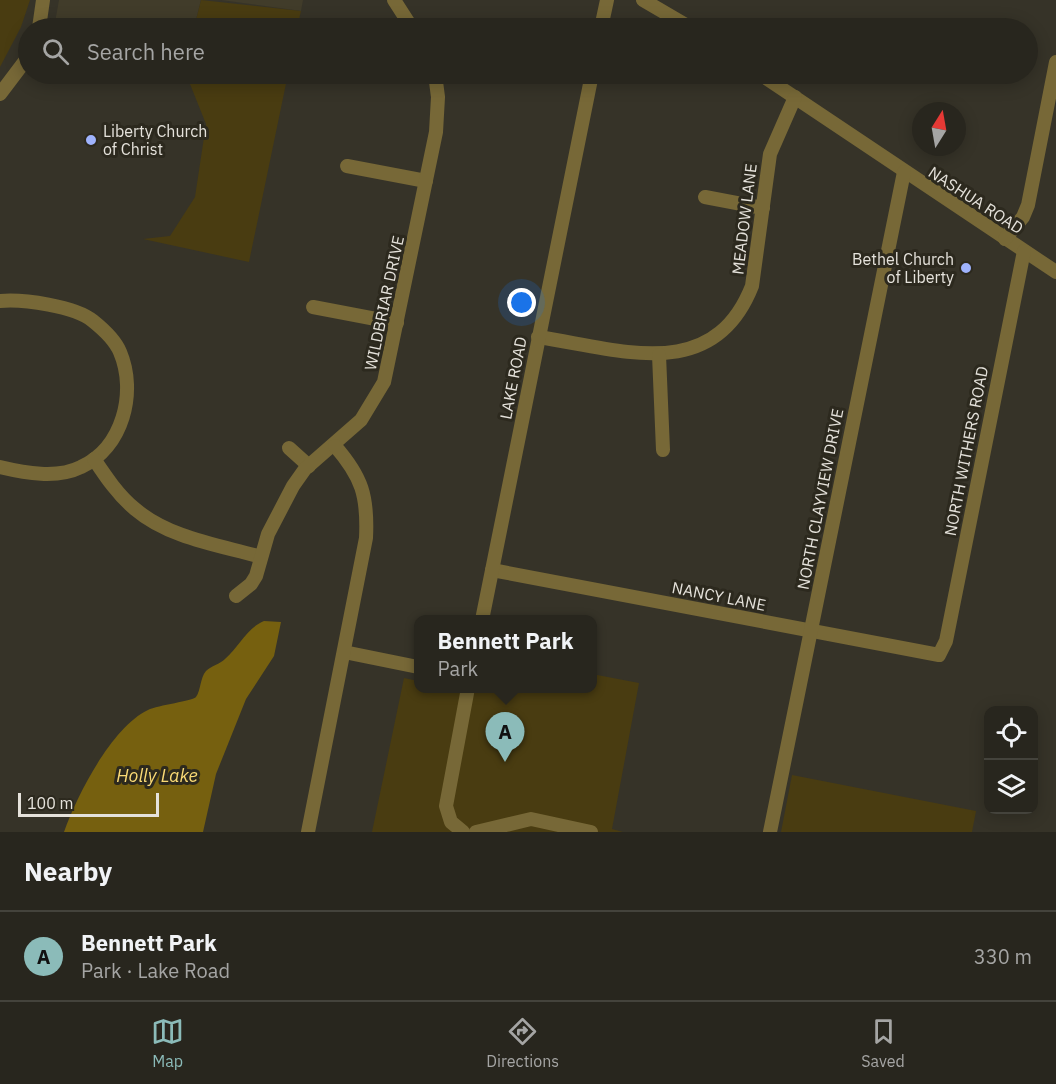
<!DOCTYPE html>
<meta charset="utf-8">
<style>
body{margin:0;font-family:"IBM Plex Sans",sans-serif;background:#302e27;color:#f1f3f6}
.controls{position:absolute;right:18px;bottom:18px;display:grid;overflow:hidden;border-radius:12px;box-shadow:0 3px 15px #0003}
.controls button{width:54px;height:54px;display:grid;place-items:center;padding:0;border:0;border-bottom:2px solid #44433c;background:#28261e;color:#f1f3f6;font:30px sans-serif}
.compass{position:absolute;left:912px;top:102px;width:54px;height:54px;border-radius:50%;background:#28261e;box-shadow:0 3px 15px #0003;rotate:11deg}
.scale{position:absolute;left:18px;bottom:15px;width:141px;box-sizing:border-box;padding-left:6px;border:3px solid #e5e2db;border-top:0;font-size:16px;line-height:21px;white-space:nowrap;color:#e5e2db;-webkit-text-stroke:4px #2c291e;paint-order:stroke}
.you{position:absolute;left:522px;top:303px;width:21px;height:21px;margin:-15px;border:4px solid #fff;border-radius:50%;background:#1a73e8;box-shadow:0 0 0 9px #1a73e833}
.badge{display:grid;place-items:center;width:39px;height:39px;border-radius:50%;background:#8bbbb9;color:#111;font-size:20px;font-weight:700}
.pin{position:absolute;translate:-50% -50px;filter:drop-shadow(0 2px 3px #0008)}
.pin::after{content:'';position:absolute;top:32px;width:21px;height:18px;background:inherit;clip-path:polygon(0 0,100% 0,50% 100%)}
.popup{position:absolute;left:414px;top:615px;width:183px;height:78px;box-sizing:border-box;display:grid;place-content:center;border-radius:12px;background:#28261e;filter:drop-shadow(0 2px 4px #0005);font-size:20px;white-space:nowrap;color:#a5a5a4}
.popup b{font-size:22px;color:#f1f3f6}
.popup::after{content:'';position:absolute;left:50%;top:100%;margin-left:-12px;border:12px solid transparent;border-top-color:#28261e}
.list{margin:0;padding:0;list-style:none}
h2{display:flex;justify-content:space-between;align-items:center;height:78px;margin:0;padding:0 24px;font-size:26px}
h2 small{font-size:20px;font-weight:400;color:#a5a5a4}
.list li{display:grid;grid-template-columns:39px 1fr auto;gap:18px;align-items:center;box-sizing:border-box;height:90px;padding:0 24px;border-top:2px solid #44433c}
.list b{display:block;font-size:22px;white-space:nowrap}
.list p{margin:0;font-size:20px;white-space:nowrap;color:#a5a5a4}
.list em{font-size:20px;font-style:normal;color:#a5a5a4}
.icon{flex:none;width:33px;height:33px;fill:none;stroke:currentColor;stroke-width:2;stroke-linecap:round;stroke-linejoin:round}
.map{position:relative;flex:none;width:1056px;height:832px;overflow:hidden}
.search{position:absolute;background:#28261e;box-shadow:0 3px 15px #0003;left:18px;right:18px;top:18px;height:66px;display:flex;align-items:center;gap:15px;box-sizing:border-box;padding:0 21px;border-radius:33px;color:#a5a5a4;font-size:22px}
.sheet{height:168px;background:#28261e}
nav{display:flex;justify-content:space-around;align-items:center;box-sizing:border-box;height:84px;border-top:2px solid #44433c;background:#28261e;font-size:16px;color:#a5a5a4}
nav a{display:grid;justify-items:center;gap:3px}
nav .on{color:#8bbbb9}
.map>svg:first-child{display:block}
.built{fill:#413c2a}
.green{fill:#493c11}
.water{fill:#76600f}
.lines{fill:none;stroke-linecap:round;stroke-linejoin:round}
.minor{stroke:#776837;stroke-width:14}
.poi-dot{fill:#9fb3fd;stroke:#2c291e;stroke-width:2}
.labels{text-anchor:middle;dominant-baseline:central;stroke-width:6;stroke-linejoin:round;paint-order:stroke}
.poi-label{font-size:16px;fill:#e5e2db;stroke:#2c291e;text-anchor:start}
.street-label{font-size:16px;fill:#e5e2db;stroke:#2c291e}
.water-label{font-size:18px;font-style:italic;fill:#fada75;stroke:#2c291e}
</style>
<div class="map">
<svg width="1056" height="832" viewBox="0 0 1056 832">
<rect width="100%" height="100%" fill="#363328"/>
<g class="built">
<path d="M 59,0 L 201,0 L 194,28 L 54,28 Z"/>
<path d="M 221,0 L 303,0 L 301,11 Z"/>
</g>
<g class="green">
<path d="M 0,0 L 30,0 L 21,27 L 0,67 Z"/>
<path d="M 201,0 L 301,11 L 297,28 L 194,28 Z"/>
<path d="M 186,74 L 288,74 L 249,262 L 143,239 L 170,236 L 195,197 L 206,124 Z"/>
<path d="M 592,674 L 639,683 L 612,829 L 623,832 L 372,832 L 404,678 L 418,681 L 418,688 L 453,689 L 476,693 L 477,688 L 592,688 Z"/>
<path d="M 792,775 L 976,811 L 972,832 L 781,832 Z"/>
</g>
<path class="water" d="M 264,621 L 281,622 L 274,656 L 246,699 L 216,774 L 203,832 L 64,832 C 77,795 112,727 148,710 C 158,705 193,701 196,697 C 201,690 200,678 206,671 C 211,666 220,664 225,659 C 239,647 247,628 264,621 Z"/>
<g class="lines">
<g class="minor">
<path d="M 394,0 L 412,28"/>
<path d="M 643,0 L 691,28"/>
<path d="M 39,28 L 43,0"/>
<path d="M 601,28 L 607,0"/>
<path d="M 760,74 L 1056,272"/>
<path d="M 0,94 L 28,57"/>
<path d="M 347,166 L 426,181"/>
<path d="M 705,197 L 763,208"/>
<path d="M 1005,239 L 1023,217 L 1028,205 L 1056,62"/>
<path d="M 0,301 C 23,299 75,306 93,321 C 103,329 115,340 120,352 C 137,392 123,448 81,467 C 57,479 25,473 0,467"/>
<path d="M 313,307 L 397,323"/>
<path d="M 538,337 C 619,349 713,385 752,286 L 770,154 L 795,97"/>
<path d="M 659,355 L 663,450"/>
<path d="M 289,448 L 309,466"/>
<path d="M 94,459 C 106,477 118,495 135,509 C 169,538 219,545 261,557"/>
<path d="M 492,570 L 939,655 L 946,641 L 1024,251"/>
<path d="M 236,596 L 251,584 L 256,576 L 268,534 L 293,486 L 305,469 L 361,420 L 384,382 L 436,132 L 438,97 L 435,74"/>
<path d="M 482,620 L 592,74"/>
<path d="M 344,652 L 418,667"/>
<path d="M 308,832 L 366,538 C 368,496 362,477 335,446"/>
<path d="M 463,832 L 451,822 L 446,806 L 468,688"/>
<path d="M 476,832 L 531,819 L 591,832"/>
<path d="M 770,832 L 904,172"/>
</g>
</g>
<g class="poi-dot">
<circle cx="91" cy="140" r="6"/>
<circle cx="966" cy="268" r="6"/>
</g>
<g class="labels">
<g class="poi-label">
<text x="103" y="131">Liberty Church<tspan x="103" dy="18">of Christ</tspan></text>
<text x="954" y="259" text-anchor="end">Bethel Church<tspan x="954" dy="18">of Liberty</tspan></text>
</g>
<g class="street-label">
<text transform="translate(976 200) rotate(33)">NASHUA ROAD</text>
<text transform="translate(744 219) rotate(-83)">MEADOW LANE</text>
<text transform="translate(384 303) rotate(-78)">WILDBRIAR DRIVE</text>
<text transform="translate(513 378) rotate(-79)">LAKE ROAD</text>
<text transform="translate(966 451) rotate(-79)">NORTH WITHERS ROAD</text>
<text transform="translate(820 499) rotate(-79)">NORTH CLAYVIEW DRIVE</text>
<text transform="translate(719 596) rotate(11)">NANCY LANE</text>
</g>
<g class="water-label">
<text x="157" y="775">Holly Lake</text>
</g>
</g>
</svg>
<div class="controls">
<button><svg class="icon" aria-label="locate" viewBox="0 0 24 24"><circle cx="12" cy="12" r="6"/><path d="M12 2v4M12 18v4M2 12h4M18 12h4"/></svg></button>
<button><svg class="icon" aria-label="layers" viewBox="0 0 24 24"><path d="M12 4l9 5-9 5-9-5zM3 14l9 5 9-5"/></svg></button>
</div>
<svg class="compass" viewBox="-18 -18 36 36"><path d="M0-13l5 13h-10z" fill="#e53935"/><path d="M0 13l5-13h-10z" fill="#a5a5a4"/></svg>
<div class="scale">100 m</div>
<div class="you"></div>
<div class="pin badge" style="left:505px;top:762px">A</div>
<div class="popup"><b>Bennett Park</b>Park</div>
<div class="search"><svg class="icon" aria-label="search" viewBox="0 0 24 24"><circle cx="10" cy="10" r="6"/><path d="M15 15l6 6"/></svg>Search here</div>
</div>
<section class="sheet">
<h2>Nearby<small></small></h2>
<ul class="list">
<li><span class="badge">A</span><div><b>Bennett Park</b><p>Park · Lake Road</p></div><em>330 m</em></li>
</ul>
</section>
<nav>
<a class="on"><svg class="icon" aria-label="map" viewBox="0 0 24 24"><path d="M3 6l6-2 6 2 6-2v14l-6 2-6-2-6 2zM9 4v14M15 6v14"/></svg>Map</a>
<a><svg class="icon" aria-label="directions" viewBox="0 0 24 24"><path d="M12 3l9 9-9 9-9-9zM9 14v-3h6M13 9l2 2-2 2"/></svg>Directions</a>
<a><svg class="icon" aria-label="saved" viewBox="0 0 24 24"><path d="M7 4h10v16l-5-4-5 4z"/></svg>Saved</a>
</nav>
